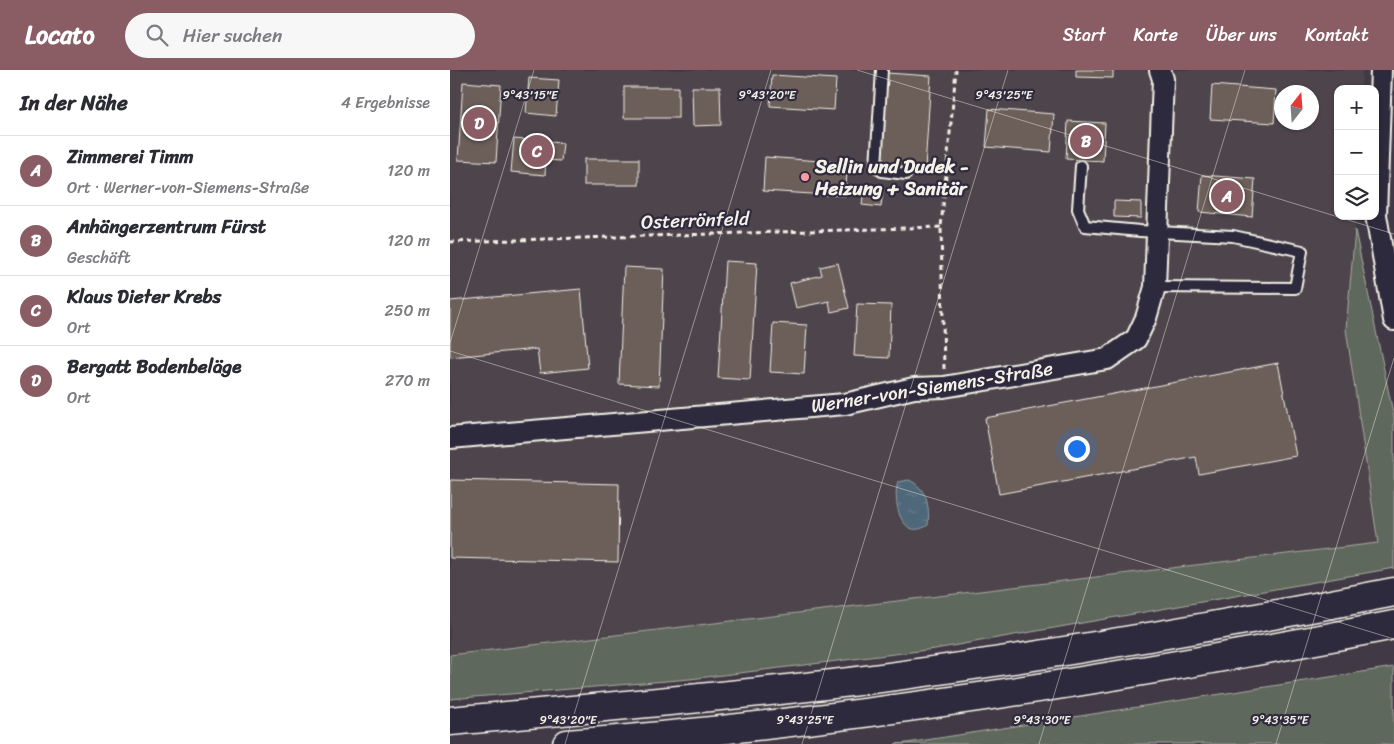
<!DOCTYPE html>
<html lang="de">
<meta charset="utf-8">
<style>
body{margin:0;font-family:Sriracha,sans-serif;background:#f7f7f7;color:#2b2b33}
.controls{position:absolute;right:15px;top:15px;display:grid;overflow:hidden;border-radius:10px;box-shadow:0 1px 4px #0004}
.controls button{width:45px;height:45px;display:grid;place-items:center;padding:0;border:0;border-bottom:1px solid #e1e1e2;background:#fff;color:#2b2b33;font:25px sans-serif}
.compass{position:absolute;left:824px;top:15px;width:45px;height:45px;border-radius:50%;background:#fff;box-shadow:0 1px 4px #0004;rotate:17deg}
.you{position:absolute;left:626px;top:378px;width:18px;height:18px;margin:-12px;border:4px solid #fff;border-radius:50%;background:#1a73e8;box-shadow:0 0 0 8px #1a73e833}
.badge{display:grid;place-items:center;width:32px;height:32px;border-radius:50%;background:#8a5d65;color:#fff;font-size:16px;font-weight:700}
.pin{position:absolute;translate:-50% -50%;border:2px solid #fff;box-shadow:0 1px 5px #0006}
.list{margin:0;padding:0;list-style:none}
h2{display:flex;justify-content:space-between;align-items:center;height:65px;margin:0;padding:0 20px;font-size:21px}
h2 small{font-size:16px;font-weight:400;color:#7c7c81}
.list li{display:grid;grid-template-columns:32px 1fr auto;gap:15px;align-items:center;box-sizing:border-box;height:70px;padding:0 20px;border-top:1px solid #e1e1e2}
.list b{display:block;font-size:19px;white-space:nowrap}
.list p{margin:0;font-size:16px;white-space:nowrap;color:#7c7c81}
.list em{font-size:16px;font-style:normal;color:#7c7c81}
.icon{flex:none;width:28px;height:28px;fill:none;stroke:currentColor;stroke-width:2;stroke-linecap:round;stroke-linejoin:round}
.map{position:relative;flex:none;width:944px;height:674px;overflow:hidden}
header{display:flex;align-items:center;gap:30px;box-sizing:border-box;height:70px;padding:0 25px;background:#8a5d65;color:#fff}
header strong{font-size:24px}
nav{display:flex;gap:28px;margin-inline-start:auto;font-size:18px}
.search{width:350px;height:45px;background:#f7f7f7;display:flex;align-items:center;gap:12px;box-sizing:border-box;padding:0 18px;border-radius:28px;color:#7c7c81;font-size:19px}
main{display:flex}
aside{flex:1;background:#fff}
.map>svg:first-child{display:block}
.built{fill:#4e454c;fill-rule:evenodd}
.grass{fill:#5f685c;stroke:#aaaca2}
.water{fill:url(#water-ripples);stroke:#919ea5}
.building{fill:#6c5e5a;stroke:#f4f1e8}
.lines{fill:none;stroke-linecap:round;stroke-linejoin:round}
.lane-casing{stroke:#f4f1e8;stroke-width:14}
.street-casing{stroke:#f4f1e8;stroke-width:24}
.highway-casing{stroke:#f4f1e8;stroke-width:31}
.path{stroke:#f4f1e8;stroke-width:3;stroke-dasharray:5 4;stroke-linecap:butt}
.lane{stroke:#2f2a3d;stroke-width:10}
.street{stroke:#2f2a3d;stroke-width:20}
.highway{stroke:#2f2a3d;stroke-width:28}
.ticks{fill:none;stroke:#f4f1e8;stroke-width:1;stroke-opacity:0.45}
.poi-dot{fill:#ff9aa2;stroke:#2f2a3d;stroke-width:2}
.labels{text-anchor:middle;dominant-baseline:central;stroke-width:4.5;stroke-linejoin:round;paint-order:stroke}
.poi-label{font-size:19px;font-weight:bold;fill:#f4f1e8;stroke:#2f2a3d;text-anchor:start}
.street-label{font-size:19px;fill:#f4f1e8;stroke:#2f2a3d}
.ticks-label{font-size:12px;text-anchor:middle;fill:#f4f1e8;stroke:#2f2a3d;stroke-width:4.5;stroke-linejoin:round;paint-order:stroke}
</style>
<header>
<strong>Locato</strong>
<div class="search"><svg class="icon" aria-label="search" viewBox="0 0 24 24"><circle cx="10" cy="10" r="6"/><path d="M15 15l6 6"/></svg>Hier suchen</div>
<nav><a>Start</a><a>Karte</a><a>Über uns</a><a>Kontakt</a></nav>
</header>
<main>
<aside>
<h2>In der Nähe<small>4 Ergebnisse</small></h2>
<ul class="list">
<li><span class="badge">A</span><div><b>Zimmerei Timm</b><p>Ort · Werner-von-Siemens-Straße</p></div><em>120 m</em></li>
<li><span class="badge">B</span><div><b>Anhängerzentrum Fürst</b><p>Geschäft</p></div><em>120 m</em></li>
<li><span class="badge">C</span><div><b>Klaus Dieter Krebs</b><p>Ort</p></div><em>250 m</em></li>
<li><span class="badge">D</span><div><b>Bergatt Bodenbeläge</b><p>Ort</p></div><em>270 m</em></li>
</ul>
</aside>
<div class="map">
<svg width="944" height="674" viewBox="0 0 944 674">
<defs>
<pattern id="water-ripples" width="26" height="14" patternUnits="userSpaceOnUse" patternTransform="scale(1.25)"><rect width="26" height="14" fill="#4f6779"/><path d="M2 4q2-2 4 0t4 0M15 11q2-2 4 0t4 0" fill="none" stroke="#697d8c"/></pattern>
</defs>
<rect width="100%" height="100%" fill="#413a46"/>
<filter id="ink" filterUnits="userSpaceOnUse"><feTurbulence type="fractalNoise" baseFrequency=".02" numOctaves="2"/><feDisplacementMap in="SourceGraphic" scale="10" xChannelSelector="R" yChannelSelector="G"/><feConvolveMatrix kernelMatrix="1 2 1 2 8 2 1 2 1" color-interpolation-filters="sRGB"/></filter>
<g filter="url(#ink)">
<path class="built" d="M 0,0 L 912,0 L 911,19 L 888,19 L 888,146 L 906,146 L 896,259 L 928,473 L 0,585 ZM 832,22 L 862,22 L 862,52 L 832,52 Z"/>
<g class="grass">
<path d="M 905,160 L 944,348 L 944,498 L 485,579 L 240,609 L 0,629 L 0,585 L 928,473 L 896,259 Z"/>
<path d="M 944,597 L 944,674 L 445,674 L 457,673 Z"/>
</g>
<path class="water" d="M 459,410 C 477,418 480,437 478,455 C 451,473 442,430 448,412 Z"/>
<g class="building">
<path d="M 626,0 L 663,0 L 663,8 L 626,7 Z"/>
<path d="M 437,3 L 481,6 L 475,98 L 431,95 Z"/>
<path d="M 322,5 L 386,9 L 384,40 L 320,36 Z"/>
<path d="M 79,8 L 109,10 L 106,46 L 76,43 Z"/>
<path d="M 13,12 L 51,15 L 46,92 L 8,90 Z"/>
<path d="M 762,15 L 826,20 L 824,53 L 760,49 Z"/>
<rect x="174" y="17" width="54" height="31"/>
<path d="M 242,17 L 270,17 L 271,55 L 243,56 Z"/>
<path d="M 539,39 L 604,44 L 601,82 L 536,77 Z"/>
<path d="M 618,51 L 655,53 L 653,91 L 616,89 Z"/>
<path d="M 64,69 L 113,73 L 111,91 L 96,90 L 95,105 L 61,102 Z"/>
<path d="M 315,87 L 398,93 L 395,126 L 313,121 Z"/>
<rect x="134" y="89" width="55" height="26"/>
<path d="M 752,105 L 805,109 L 802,147 L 749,142 Z"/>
<path d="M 414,118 L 433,119 L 431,137 L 412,135 Z"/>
<path d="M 664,131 L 691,132 L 691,148 L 664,147 Z"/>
<path d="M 275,191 L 307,193 L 300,310 L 268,308 Z"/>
<path d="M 388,193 L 399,238 L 381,242 L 379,231 L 346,238 L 340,213 L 372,205 L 370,197 Z"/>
<path d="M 174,197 L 214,199 L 209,316 L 169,314 Z"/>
<path d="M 131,219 L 138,298 L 90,303 L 87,279 L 0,287 L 0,231 Z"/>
<path d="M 407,234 L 441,235 L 439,288 L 404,286 Z"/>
<path d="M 323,253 L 357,255 L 354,304 L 320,302 Z"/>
<path d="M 828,293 L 846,386 L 749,404 L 746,387 L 549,424 L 535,348 Z"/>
<path d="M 0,410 L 169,414 L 168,492 L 0,488 Z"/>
</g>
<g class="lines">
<defs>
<g id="lane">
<path d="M 432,0 L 426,96 L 432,101 L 456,104"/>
<path d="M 631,96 L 628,139 L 635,156 L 690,161 L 783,166 L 852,181 L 845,218 L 705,217"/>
</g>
<g id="street">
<path d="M 931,0 L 926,145 L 944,250"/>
<path d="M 0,368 L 395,334 L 464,318 L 494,317 L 657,289 L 686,269 L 696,248 L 705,217 L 713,9 L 710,0"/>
</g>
<g id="highway">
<path d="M 0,651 C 134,639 267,628 400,612 C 583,589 764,557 944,522"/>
<path d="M 117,674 C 394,653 671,608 944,555"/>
</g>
</defs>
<use href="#lane" class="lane-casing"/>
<use href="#street" class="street-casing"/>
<use href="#highway" class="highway-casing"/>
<g class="path">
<path d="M 0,172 L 491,157"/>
<path d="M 494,299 L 491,157 L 506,0"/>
</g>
<use href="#lane" class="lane"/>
<use href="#street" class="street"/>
<use href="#highway" class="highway"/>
</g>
</g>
<path class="ticks" d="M 407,0 L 944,164M 0,273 L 84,0M 0,281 L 944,569M 115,674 L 321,0M 352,674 L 558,0M 589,674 L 795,0M 826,674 L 944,288"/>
<circle class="poi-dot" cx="355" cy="107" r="5"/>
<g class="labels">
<g class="poi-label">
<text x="365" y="96">Sellin und Dudek -<tspan x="365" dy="22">Heizung + Sanitär</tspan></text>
</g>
<g class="street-label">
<text transform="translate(245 150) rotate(-2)">Osterrönfeld</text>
<text transform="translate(482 317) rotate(-9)">Werner-von-Siemens-Straße</text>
</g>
</g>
<g class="ticks-label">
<text x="80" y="29">9°43'15"E</text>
<text x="317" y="29">9°43'20"E</text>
<text x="554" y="29">9°43'25"E</text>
<text x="118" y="654">9°43'20"E</text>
<text x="355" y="654">9°43'25"E</text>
<text x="592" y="654">9°43'30"E</text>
<text x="830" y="654">9°43'35"E</text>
</g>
</svg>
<div class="controls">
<button>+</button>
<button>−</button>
<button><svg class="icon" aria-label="layers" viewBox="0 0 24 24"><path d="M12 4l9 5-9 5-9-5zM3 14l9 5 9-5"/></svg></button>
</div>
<svg class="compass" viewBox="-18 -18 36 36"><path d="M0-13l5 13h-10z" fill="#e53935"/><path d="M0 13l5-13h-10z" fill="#7c7c81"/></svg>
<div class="you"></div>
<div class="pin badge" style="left:777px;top:126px">A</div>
<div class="pin badge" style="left:636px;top:71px">B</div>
<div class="pin badge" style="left:87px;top:81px">C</div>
<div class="pin badge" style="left:29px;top:53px">D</div>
</div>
</main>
